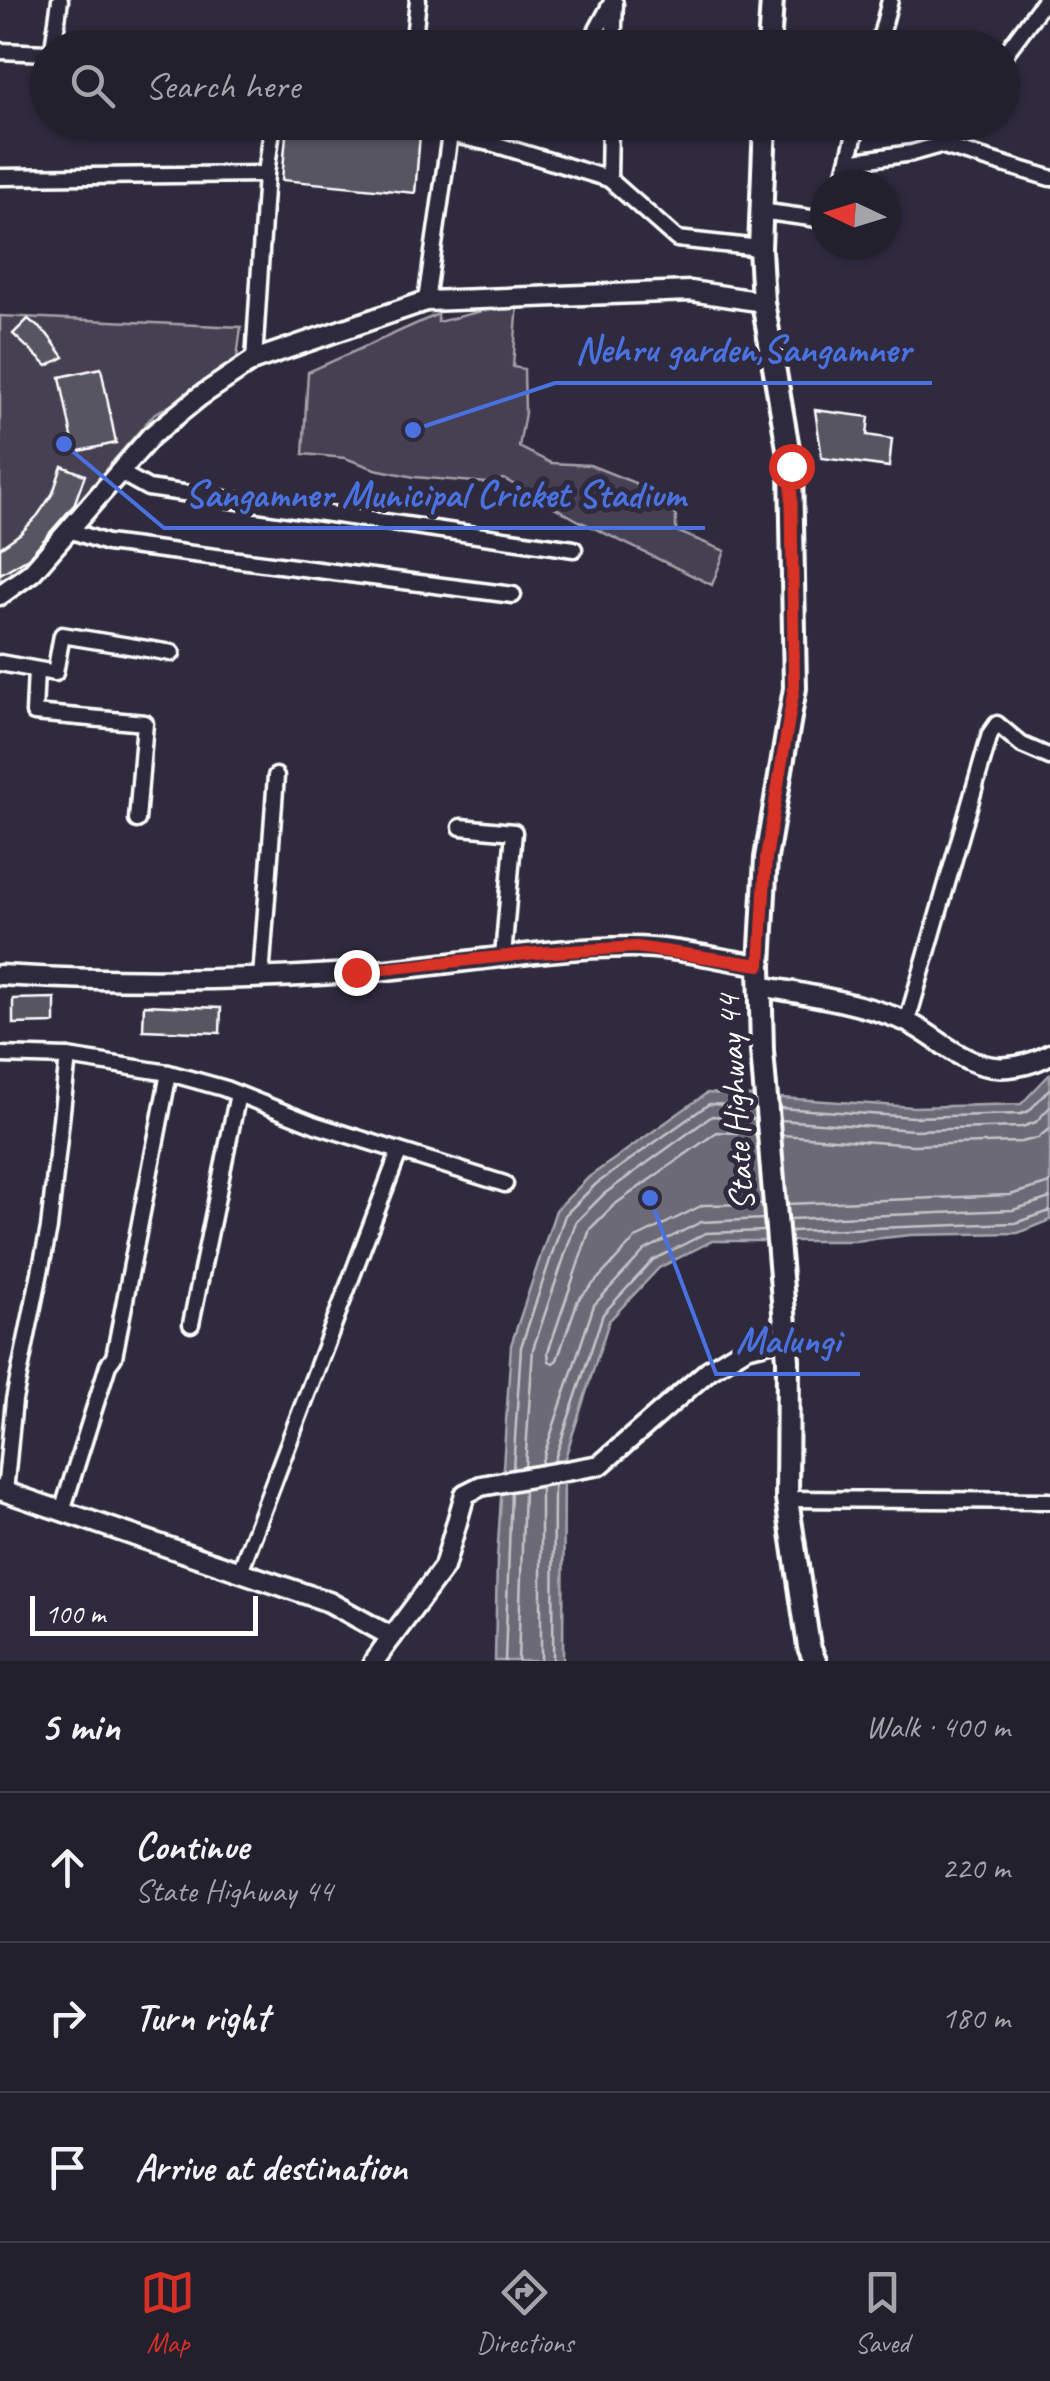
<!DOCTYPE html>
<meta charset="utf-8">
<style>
body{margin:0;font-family:Caveat,sans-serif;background:#2b2836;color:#f1f3f6}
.compass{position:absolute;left:810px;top:170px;width:90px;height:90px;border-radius:50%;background:#23202e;box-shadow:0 2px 8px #0004;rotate:274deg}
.scale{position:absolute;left:30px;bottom:25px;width:228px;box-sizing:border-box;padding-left:10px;border:5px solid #fff;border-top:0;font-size:28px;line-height:35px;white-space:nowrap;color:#fff;-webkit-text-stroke:8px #2f2a3d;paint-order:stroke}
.stop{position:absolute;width:30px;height:30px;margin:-22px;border:8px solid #d93025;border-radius:50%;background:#fff}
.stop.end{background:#d93025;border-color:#fff;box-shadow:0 2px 10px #0008}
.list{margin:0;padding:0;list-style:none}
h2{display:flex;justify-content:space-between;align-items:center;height:130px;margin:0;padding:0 40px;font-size:42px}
h2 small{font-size:32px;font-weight:400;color:#a3a3aa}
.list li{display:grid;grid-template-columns:65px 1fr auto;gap:30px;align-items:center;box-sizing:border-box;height:150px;padding:0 40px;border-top:2px solid #403e4a}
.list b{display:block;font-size:38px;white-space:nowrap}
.list p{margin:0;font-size:32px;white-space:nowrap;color:#a3a3aa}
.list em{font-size:32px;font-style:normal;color:#a3a3aa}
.icon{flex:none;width:55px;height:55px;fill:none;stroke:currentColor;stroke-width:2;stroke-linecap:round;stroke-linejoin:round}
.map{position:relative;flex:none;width:1050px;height:1661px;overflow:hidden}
.search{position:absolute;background:#23202e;box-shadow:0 2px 8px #0004;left:30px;right:30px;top:30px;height:110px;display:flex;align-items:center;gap:25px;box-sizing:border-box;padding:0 35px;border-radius:55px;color:#a3a3aa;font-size:38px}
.sheet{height:580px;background:#23202e}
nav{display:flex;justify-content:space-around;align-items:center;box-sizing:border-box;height:140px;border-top:2px solid #403e4a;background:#23202e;font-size:28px;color:#a3a3aa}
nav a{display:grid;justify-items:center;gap:5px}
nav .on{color:#d93025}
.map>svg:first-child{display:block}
.green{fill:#464152;stroke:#a2a0a8;stroke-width:2.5}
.water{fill:#6d6a77;stroke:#a7a6ad;stroke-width:2.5}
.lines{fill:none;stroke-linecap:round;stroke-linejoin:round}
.shore{stroke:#c5c3c9;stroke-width:2.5}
.building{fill:#595564;stroke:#fff;stroke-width:2.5}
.street-casing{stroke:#fff;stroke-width:21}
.secondary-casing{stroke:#fff;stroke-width:25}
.primary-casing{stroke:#fff;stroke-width:28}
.street{stroke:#2f2a3d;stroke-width:14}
.secondary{stroke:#2f2a3d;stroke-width:18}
.primary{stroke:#2f2a3d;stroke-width:20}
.route{stroke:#d93025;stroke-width:12}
.labels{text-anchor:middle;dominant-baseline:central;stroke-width:10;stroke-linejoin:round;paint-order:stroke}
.street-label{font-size:35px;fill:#fff;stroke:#2f2a3d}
.leader{fill:none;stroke:#4a71e0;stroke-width:4}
.callout-dot{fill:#4a71e0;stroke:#2f2a3d;stroke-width:4}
.callout-label{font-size:38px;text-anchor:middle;font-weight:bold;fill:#4a71e0;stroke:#2f2a3d;stroke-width:10;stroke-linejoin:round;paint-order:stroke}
</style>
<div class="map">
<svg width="1050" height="1661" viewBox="0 0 1050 1661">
<rect width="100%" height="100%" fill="#2f2a3d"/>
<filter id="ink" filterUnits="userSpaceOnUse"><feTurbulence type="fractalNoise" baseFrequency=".01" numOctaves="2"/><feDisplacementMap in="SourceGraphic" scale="20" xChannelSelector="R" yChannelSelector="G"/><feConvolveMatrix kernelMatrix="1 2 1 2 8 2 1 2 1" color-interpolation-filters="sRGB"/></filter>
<g filter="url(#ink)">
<g class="green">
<path d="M 518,302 L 513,367 L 524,369 L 525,413 L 519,447 L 551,463 L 590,465 L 665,495 L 676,517 L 676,531 L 725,551 L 712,585 L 579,521 L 504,479 L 487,483 L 414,477 L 375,469 L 345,458 L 303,454 L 308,372 L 438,314 L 438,322 Z"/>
<path d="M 0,316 L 241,327 L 235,374 L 155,413 L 102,474 L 95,488 L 60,533 L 0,585 Z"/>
</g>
<path class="water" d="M 1050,1074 L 1050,1220 L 1018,1233 L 911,1235 L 854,1241 L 712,1241 L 659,1268 L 609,1321 L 564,1461 L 563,1661 L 495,1661 L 497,1559 L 511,1345 L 556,1210 L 589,1177 L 707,1093 L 914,1107 L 1021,1104 Z"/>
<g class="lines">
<g class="shore">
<path d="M 779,1108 L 914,1117 L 1021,1114 L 1029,1111 L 1050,1088"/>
<path d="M 780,1120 L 914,1130 L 1022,1127 L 1036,1122 L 1050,1107"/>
<path d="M 756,1134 L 717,1132 L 614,1205 L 590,1229 L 548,1352 L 549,1361 L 553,1363 L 557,1360 L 578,1300 L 636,1238 L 703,1205 L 762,1204"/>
<path d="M 782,1135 L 913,1145 L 1021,1142 L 1038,1138 L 1050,1128"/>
<path d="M 787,1204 L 1010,1195 L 1050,1183"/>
<path d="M 789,1219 L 1013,1210 L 1050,1198"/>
<path d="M 790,1231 L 1015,1223 L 1050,1211"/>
<path d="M 554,1462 L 603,1314 L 653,1260 L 706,1233 L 765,1231"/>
<path d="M 541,1464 L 594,1305 L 645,1250 L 701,1222 L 764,1219"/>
<path d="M 525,1467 L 533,1349 L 576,1222 L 604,1194 L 712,1116 L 755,1119"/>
<path d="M 513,1469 L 521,1347 L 565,1215 L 596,1184 L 709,1104 L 754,1106"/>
<path d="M 505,1661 L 511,1492"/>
<path d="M 518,1661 L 524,1490"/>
<path d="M 541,1661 L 541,1487"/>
<path d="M 553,1661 L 554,1485"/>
</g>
</g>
<g class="building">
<path d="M 287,124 L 420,135 L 415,193 L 282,180 Z"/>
<path d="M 28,319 L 47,334 L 64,357 L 47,366 L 13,334 Z"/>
<path d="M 101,368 L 116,443 L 75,452 L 60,377 Z"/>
<path d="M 815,410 L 869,417 L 867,435 L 892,439 L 889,467 L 822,458 Z"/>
<path d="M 62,466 L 85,475 L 74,505 L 28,558 L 0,574 L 0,548 L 21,533 L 38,515 L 53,493 Z"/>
<path d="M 55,998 L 55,1023 L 13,1024 L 13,999 Z"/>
<path d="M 144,1005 L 221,1008 L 220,1033 L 143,1030 Z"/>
</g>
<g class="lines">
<defs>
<g id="street">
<path d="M 53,48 L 60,0"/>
<path d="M 413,48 L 418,0"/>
<path d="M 587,48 L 613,0"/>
<path d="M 613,48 L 615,3"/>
<path d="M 878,48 L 890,0"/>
<path d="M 0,51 L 48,53"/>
<path d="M 1002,58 L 1045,0"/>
<path d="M 413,122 L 450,134 L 426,301"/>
<path d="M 610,122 L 609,179 L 677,239 L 760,248"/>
<path d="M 456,133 L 498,122"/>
<path d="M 450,134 L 494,144 L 609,179"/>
<path d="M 940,145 L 1050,178"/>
<path d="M 848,162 L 912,153 L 940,145 L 957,122"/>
<path d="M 0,177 L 266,174"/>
<path d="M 842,185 L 858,122"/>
<path d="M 760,211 L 825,220"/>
<path d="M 254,360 L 266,174 L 273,122"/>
<path d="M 119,472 L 148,488 L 574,549"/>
<path d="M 69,530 L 107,543 L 513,595"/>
<path d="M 0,663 L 55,673 L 62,635 L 172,653"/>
<path d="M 36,670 L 34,713 L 145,723 L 137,820"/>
<path d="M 461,827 L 514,832 L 503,956"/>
<path d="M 261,978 L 276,776"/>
<path d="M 907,1022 L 990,734 L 997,724 L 1022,745 L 1050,757"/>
<path d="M 0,1055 L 68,1057 L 169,1073 L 223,1088 L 316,1125 L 505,1184"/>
<path d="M 191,1324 L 238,1094"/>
<path d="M 5,1492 L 14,1400 L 49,1228 L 68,1057"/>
<path d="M 787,1499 L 1050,1501"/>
<path d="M 62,1511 L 108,1365 L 114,1357 L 169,1073"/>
<path d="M 240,1571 L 399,1152"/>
</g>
<g id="secondary">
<path d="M 0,595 L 32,572 L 151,436 L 199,397 L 254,360 L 426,301 L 691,291 L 763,302"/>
<path d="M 0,975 C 117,982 233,981 351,973 C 444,967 537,948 631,947 C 673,947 718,959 760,965"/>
<path d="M 760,986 C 809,995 857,1002 903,1020 C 931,1032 953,1057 983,1065 C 1004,1071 1032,1065 1050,1054"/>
<path d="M 0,1490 L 329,1602 L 392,1637"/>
<path d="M 374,1661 L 444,1567 L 465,1494 L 481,1486 L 600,1465 L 709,1370 L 746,1347 L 786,1337"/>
</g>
<g id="primary">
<path d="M 769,48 L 772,0"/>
<path d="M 765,122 L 760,248 L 763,302 L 791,466 L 795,688 L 766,858 L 760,965 L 762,1051 L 788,1360 L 787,1499 L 809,1647 L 815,1661"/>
</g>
</defs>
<use href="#street" class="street-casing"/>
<use href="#secondary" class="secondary-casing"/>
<use href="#primary" class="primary-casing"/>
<use href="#street" class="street"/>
<use href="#secondary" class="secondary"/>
<use href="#primary" class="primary"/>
</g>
</g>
<g class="lines" filter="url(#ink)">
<path class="route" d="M 356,972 L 536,953 L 636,947 L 760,965 L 766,858 L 794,688 L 791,466"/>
</g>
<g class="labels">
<g class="street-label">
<text transform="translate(735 1103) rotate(-94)">State Highway 44</text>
</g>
</g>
<path class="leader" d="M413 430L555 383H932M64 444L164 528H705M650 1198L716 1374H860"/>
<g class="callout-dot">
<circle cx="413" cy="430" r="10"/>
<circle cx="64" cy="444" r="10"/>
<circle cx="650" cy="1198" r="10"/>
</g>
<g class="callout-label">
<text x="743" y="362">Nehru garden,Sangamner</text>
<text x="435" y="507">Sangamner Municipal Cricket Stadium</text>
<text x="788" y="1353">Malungi</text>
</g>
</svg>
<svg class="compass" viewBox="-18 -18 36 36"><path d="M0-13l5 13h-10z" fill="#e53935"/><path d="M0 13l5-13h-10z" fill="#a3a3aa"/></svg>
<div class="scale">100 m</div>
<div class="stop" style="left:791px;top:466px"></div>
<div class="stop end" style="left:356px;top:972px"></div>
<div class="search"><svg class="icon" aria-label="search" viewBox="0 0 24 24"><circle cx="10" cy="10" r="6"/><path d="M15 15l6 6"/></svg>Search here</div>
</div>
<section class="sheet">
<h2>5 min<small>Walk · 400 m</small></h2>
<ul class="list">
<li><svg class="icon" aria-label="ahead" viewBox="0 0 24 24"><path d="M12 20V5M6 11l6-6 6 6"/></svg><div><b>Continue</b><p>State Highway 44</p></div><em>220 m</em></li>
<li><svg class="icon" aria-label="right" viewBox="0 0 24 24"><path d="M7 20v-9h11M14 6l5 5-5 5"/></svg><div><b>Turn right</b></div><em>180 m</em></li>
<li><svg class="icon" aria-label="arrive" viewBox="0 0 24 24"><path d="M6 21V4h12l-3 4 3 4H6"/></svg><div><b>Arrive at destination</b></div></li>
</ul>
</section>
<nav>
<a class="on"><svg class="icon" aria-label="map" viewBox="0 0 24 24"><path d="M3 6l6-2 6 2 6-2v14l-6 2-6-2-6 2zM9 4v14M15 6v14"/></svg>Map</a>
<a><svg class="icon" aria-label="directions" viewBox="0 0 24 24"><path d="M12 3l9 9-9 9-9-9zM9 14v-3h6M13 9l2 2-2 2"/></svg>Directions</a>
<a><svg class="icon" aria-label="saved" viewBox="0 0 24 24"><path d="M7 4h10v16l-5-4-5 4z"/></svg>Saved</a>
</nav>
